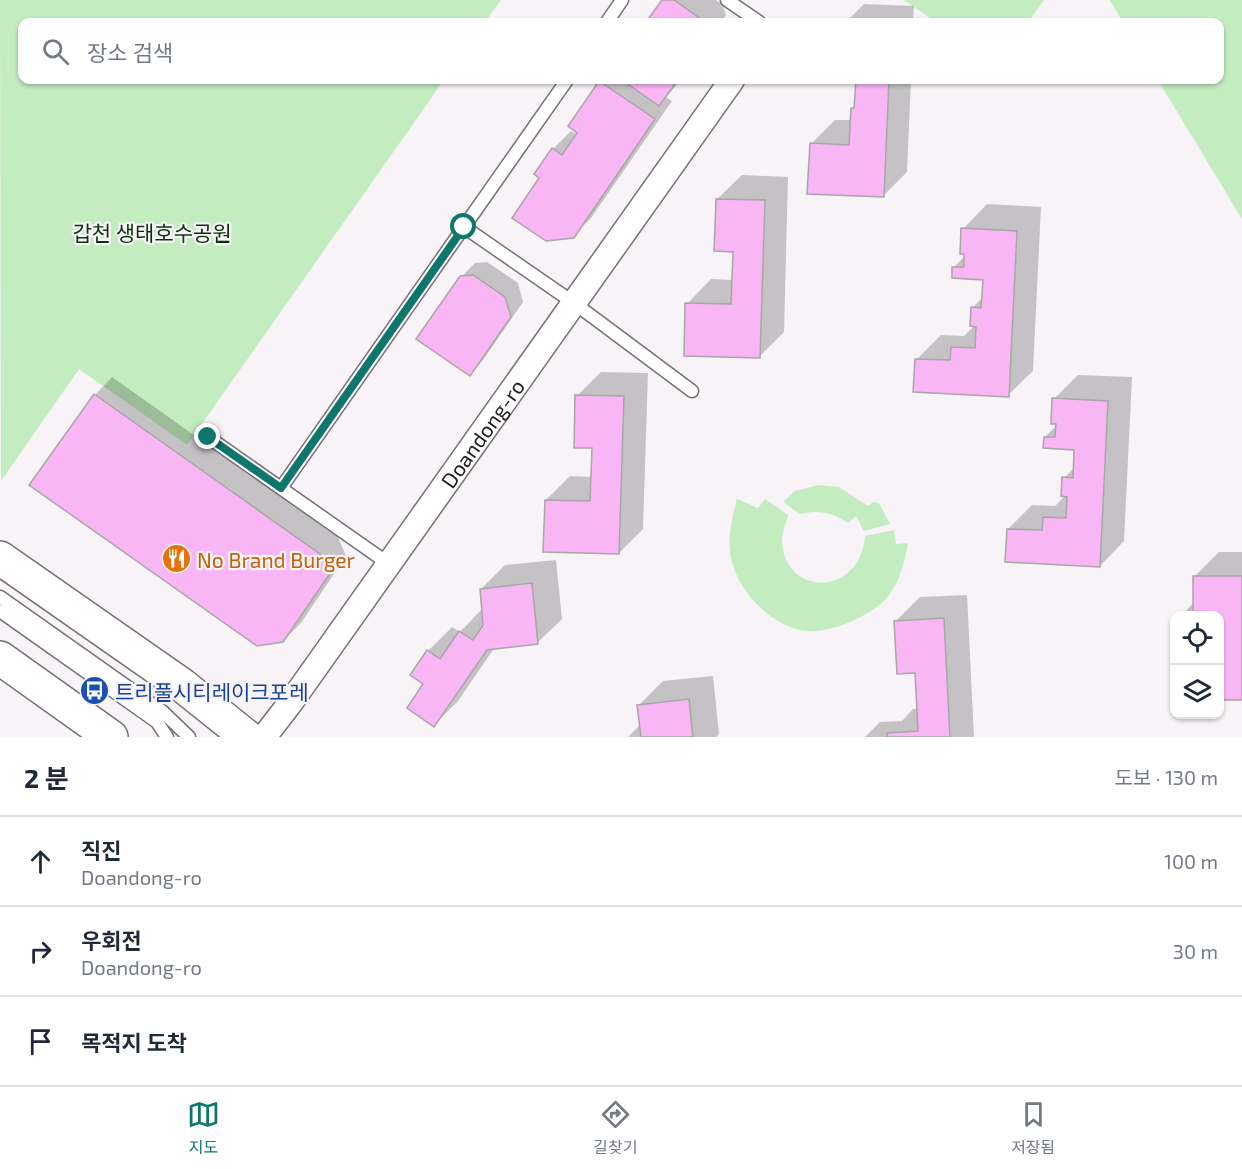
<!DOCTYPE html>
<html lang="ko">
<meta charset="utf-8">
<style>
body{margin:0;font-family:"Exo 2","Noto Sans KR",sans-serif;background:#f2f2f3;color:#1f2937}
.controls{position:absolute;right:18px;bottom:18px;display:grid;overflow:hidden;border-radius:12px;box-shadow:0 2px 4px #0004}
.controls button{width:54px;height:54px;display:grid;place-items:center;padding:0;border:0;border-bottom:2px solid #e0e1e3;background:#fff;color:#1f2937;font:30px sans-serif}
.stop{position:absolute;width:18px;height:18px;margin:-14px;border:4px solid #0f766e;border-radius:50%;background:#fff}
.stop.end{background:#0f766e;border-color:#fff;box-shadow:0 2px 6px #0008}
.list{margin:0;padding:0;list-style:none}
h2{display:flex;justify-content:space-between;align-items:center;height:78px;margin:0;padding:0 24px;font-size:26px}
h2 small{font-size:20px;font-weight:400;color:#747a83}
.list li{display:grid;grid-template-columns:39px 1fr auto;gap:18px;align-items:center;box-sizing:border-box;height:90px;padding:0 24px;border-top:2px solid #e0e1e3}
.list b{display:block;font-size:22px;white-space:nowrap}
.list p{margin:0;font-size:20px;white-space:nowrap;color:#747a83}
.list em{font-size:20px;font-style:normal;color:#747a83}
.icon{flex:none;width:33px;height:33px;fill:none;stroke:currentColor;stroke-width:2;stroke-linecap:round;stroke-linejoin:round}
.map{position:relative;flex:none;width:1242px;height:737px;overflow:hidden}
.search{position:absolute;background:#fff;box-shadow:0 2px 4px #0004;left:18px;right:18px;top:18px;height:66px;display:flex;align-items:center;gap:15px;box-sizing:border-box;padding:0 21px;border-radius:12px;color:#747a83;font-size:22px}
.sheet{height:348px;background:#fff}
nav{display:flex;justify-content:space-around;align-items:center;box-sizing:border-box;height:84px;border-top:2px solid #e0e1e3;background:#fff;font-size:16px;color:#747a83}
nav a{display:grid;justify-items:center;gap:3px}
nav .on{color:#0f766e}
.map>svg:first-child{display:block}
.green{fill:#c3ecc0}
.shadow{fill:#0003}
.building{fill:#f9b6f4;stroke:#a9a5a8;stroke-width:1.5}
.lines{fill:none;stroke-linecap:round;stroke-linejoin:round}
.service-casing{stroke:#747074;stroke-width:15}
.minor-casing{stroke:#747074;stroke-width:27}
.secondary-casing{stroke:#747074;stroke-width:36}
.service{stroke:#fff;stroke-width:12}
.minor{stroke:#fff;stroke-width:24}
.secondary{stroke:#fff;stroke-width:33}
.route{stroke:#0f766e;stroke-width:8}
.labels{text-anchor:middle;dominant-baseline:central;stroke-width:4.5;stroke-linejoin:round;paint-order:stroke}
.park-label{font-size:21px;fill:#073409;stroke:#f7f3f7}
.street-label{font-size:21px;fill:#212021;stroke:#f7f3f7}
.food-label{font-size:21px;fill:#c56008;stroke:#f7f3f7;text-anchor:start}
.transit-label{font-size:21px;fill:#164399;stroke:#f7f3f7;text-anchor:start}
</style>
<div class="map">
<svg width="1242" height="737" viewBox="0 0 1242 737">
<rect width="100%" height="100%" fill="#f7f3f7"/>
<g class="green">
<path d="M 0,0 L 501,0 L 485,22 L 22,22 L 22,80 L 444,80 L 187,445 L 79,369 L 1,481 Z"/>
<path d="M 904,0 L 1044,0 L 1028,22 L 936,22 Z"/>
<path d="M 1110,0 L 1242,0 L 1242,219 L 1158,80 L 1220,80 L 1220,22 L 1123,22 Z"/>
<path d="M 818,485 L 839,487 L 868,506 L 873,502 L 879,503 L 890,524 L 864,531 L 856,516 L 848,523 C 831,512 820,510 800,514 L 783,502 L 795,491 Z"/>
<path d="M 737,499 L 758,508 L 765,499 L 788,515 C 786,524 781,534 782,543 C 787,598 860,596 865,536 L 894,530 L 896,544 L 908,543 C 905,561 899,584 887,598 C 869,617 826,636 800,630 C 769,623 739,591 732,562 C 726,540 732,519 737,499 Z"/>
</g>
<g class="shadow">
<path d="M 664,0 L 716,0 L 722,4 L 726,15 L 721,22 L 648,22 Z"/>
<path d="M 864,4 L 914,6 L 913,22 L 846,22 Z"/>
<path d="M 602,80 L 681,80 L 666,97 L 672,101 L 591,218 L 573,236 L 541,177 L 553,149 L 571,131 L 577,135 L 579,132 L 570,125 Z"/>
<path d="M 857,80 L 911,80 L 907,172 L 883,196 L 811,144 L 835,120 L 853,120 Z"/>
<path d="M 742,175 L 788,177 L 784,332 L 759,357 L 687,304 L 711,279 L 733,280 L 734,251 L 717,199 Z"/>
<path d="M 987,204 L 1041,207 L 1033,371 L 1008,395 L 917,359 L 941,335 L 964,336 L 975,325 L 972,308 L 983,297 L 984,278 L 954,267 L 966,255 L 963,229 Z"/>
<path d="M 487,262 L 518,283 L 523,302 L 483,360 L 470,374 L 461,277 L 475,263 Z"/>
<path d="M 601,372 L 648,373 L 643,529 L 619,553 L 546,500 L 570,476 L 593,477 L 594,447 L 577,396 Z"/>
<path d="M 1078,375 L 1132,377 L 1124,541 L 1100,566 L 1008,529 L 1032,505 L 1055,506 L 1066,495 L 1064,478 L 1075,467 L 1076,448 L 1045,437 L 1057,425 L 1054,399 Z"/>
<path d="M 112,377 L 338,537 L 346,556 L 301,623 L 283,641 L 95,395 Z"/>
<path d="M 1219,552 L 1242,552 L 1242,699 L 1220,699 L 1220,616 L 1184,613 L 1194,602 L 1195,576 Z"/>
<path d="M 556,560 L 562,619 L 537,643 L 495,647 L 458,701 L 434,725 L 425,683 L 412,674 L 428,651 L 452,627 L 460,632 L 483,608 L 481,589 L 505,565 Z"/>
<path d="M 967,595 L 974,737 L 865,737 L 880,722 L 902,721 L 913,709 L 919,709 L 917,671 L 896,621 L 920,597 Z"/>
<path d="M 713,676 L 719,734 L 716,737 L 628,737 L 641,724 L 639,705 L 663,681 Z"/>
</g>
<g class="building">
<path d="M 662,0 L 674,0 L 705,22 L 646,22 Z"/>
<path d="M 622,80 L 678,80 L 659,106 Z"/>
<path d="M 856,80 L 889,80 L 884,197 L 807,194 L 810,143 L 849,145 L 851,108 L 854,108 Z"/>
<path d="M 599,81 L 655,119 L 574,238 L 546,241 L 512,218 L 539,178 L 534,174 L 552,148 L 562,155 L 577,133 L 568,126 Z"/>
<path d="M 716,199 L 765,200 L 760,358 L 684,356 L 685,303 L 731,304 L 733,252 L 714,251 Z"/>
<path d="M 961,228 L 1017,231 L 1009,397 L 913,392 L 915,359 L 950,360 L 951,347 L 975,348 L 976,327 L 970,326 L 971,307 L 981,308 L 983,280 L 952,278 L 952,267 L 964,267 L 964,254 L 960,254 Z"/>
<path d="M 473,275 L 505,297 L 511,317 L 470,376 L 416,339 L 460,276 Z"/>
<path d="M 94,394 L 320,554 L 329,575 L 283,642 L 257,646 L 29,485 Z"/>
<path d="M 575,395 L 624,396 L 619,554 L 543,552 L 545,500 L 590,501 L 592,448 L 574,448 Z"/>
<path d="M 1052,398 L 1108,401 L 1100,567 L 1005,562 L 1007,529 L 1042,530 L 1043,517 L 1066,518 L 1067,497 L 1061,496 L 1062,477 L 1073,478 L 1074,450 L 1043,448 L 1044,437 L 1055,437 L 1056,424 L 1051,424 Z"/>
<path d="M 1193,576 L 1242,576 L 1242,700 L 1220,700 L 1220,616 L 1182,616 L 1182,612 L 1193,612 Z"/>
<path d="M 532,583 L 538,644 L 487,650 L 434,727 L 407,708 L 423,684 L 410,675 L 427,650 L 440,659 L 459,631 L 473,640 L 483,625 L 480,589 Z"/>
<path d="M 944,618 L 950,737 L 887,737 L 887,733 L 918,731 L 915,673 L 897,674 L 894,621 Z"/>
<path d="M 689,699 L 693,737 L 641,737 L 637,705 Z"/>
</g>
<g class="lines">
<defs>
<g id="service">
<path d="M 727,0 L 759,22"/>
<path d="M 607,22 L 622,0"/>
<path d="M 464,227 L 574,303 L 692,391"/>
<path d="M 208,437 L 389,564"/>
<path d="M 281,488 L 567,80"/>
<path d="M 0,597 L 163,712 L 189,737"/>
<path d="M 0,611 L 157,722 L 167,737"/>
</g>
<g id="minor">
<path id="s1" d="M 264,737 L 291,702 L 732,80"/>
</g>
<g id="secondary">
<path d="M 0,558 L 182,685 L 247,737"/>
<path d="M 0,658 L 111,737"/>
</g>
</defs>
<use href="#service" class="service-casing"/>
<use href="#minor" class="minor-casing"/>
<use href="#secondary" class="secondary-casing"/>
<use href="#service" class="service"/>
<use href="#minor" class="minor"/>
<use href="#secondary" class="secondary"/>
</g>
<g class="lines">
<path class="route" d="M 208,437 L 281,488 L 464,227"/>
</g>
<defs>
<symbol id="restaurant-disc" viewBox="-11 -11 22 22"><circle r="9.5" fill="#e8710a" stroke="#f7f3f7"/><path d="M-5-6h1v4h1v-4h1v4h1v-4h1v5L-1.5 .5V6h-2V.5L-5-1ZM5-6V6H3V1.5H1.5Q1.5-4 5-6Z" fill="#fff"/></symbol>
<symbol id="bus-disc" viewBox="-11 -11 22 22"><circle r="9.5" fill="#1a4fb4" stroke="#f7f3f7"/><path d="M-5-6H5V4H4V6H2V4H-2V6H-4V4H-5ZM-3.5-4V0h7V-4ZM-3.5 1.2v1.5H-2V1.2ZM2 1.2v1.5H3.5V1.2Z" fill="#fff"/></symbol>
</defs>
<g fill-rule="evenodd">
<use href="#restaurant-disc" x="160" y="542" width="33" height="33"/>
<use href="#bus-disc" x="78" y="674" width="33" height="33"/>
</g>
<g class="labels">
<g class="park-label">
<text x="152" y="232">갑천 생태호수공원</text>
</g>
<g class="street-label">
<text stroke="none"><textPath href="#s1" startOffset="374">Doandong-ro</textPath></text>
</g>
<g class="food-label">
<text x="197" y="559">No Brand Burger</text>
</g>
<g class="transit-label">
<text x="115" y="691">트리풀시티레이크포레</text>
</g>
</g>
</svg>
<div class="controls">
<button><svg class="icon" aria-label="locate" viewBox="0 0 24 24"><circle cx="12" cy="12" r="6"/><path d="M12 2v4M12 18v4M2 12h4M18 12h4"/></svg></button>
<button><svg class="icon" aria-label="layers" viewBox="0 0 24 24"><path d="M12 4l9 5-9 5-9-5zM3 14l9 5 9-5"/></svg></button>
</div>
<div class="stop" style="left:464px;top:227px"></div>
<div class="stop end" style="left:208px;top:437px"></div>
<div class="search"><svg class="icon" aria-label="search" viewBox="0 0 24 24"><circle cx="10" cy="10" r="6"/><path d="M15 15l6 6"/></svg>장소 검색</div>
</div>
<section class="sheet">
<h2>2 분<small>도보 · 130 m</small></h2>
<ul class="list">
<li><svg class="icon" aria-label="ahead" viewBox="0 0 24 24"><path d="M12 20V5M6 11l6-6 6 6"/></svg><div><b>직진</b><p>Doandong-ro</p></div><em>100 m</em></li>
<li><svg class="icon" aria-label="right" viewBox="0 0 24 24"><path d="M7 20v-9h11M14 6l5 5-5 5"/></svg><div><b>우회전</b><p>Doandong-ro</p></div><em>30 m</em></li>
<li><svg class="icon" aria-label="arrive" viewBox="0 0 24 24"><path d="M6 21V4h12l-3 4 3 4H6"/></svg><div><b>목적지 도착</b></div></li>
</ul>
</section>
<nav>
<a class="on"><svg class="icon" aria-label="map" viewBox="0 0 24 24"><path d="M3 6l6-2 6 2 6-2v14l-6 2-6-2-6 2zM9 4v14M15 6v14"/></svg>지도</a>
<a><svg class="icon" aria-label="directions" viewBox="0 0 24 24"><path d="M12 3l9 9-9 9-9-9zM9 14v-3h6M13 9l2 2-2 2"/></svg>길찾기</a>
<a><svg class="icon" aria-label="saved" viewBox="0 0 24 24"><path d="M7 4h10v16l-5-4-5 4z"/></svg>저장됨</a>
</nav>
